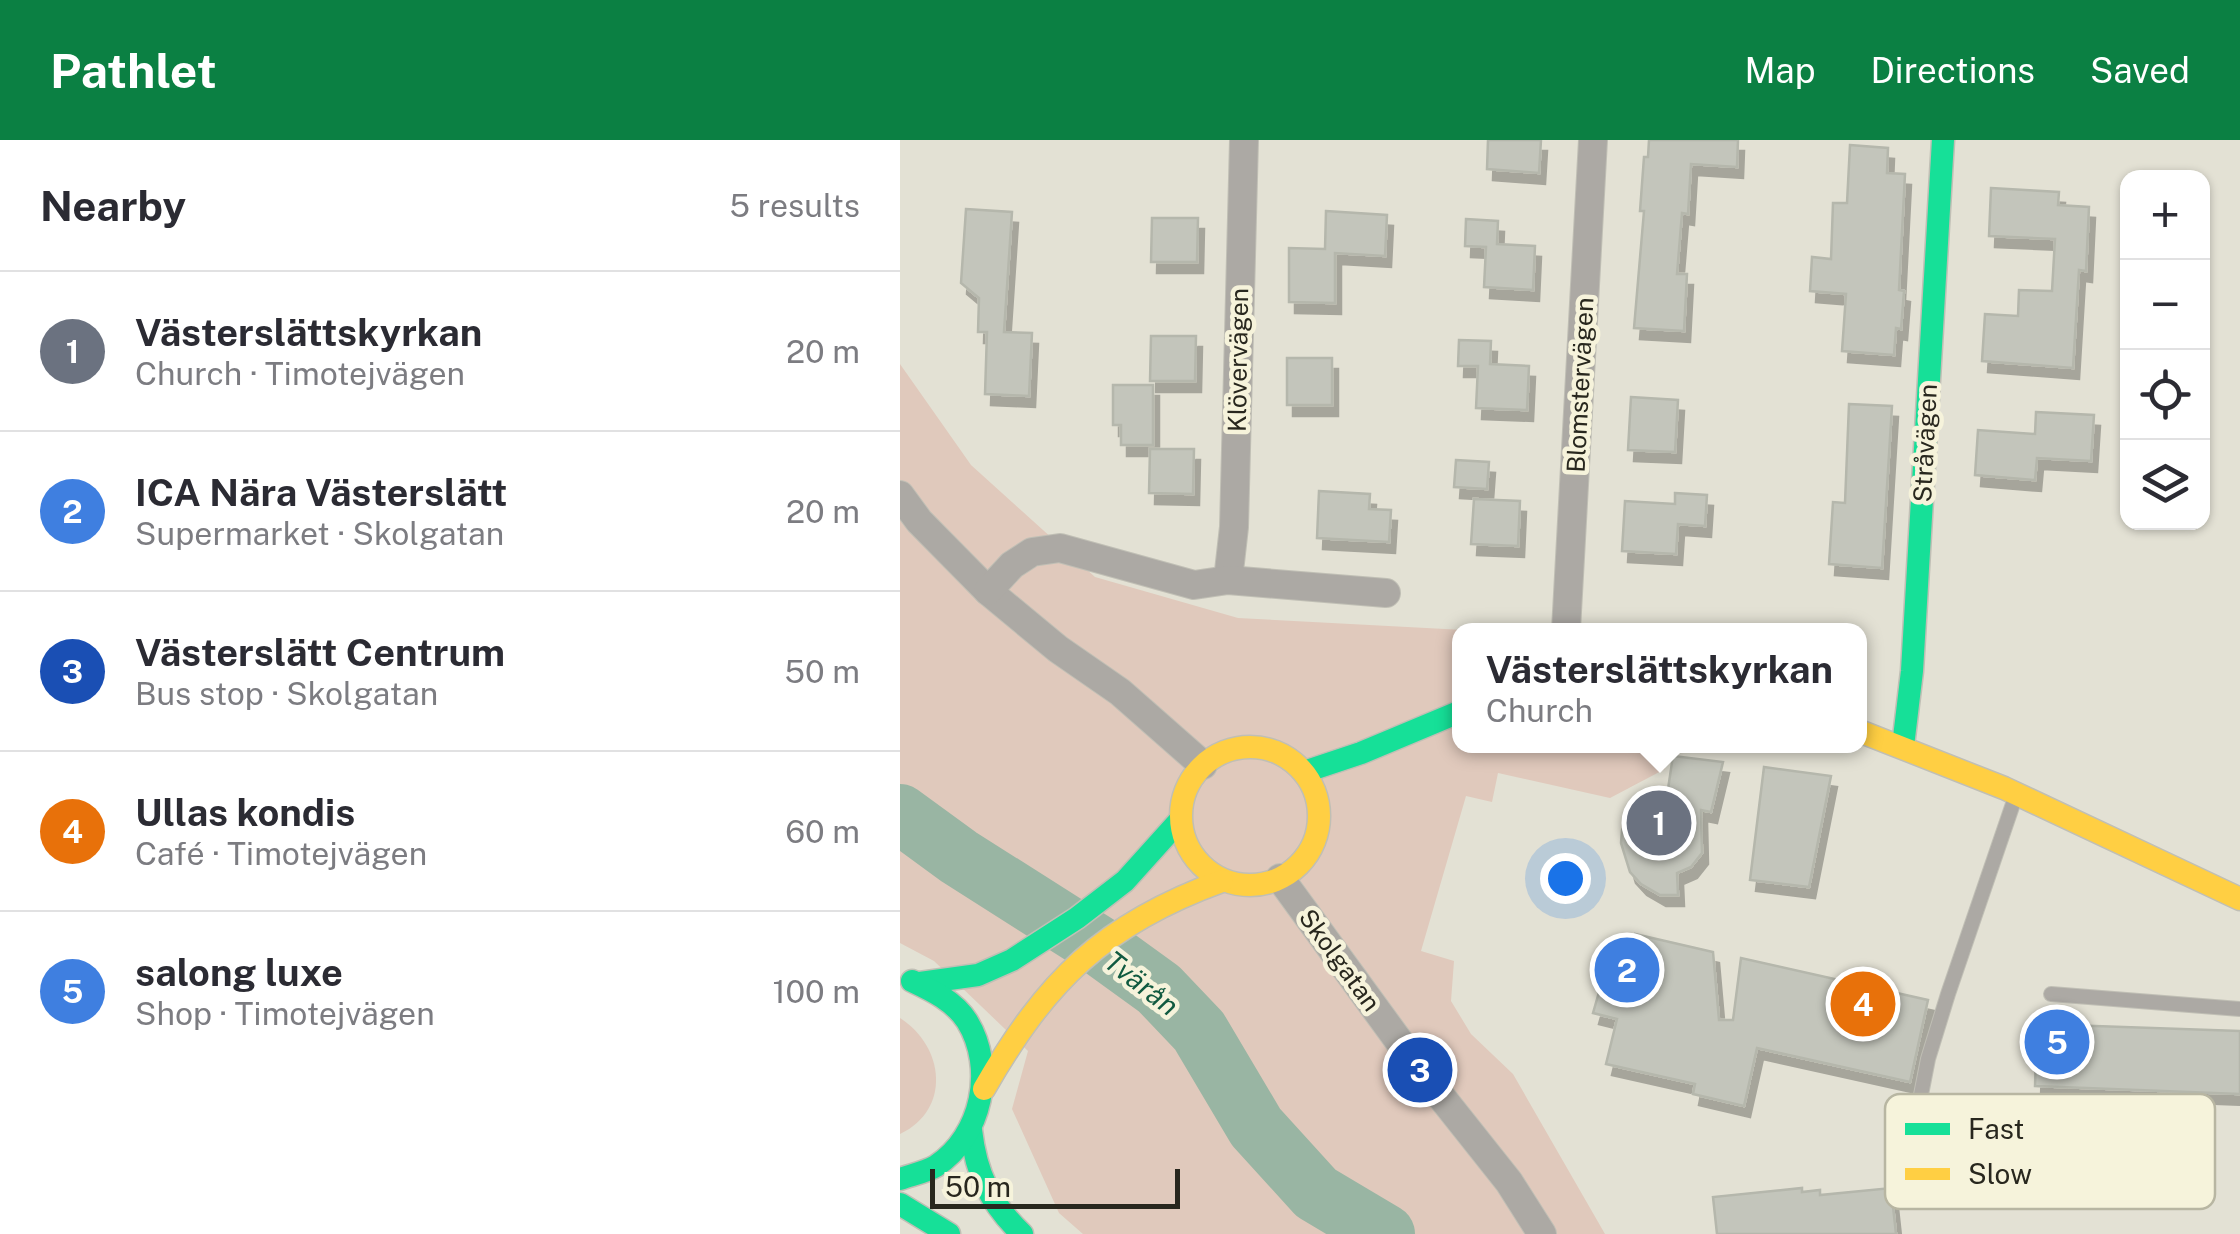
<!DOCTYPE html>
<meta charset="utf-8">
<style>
body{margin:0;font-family:"Public Sans",sans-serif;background:#f7f7f7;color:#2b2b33}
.controls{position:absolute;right:30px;top:30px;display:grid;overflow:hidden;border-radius:20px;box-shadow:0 2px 8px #0004}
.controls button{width:90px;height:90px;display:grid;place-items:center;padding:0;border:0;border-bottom:2px solid #e1e1e2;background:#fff;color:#2b2b33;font:50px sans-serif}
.scale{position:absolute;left:30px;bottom:25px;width:250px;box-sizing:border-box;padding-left:10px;border:5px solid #28271e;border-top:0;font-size:28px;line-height:35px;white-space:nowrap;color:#28271e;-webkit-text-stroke:8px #f6f3db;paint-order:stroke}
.you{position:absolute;left:665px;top:738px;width:35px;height:35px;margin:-25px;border:8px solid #fff;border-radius:50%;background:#1a73e8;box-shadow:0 0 0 15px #1a73e833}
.badge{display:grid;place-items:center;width:65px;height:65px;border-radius:50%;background:#0b8043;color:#fff;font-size:32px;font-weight:700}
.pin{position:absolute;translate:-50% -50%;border:5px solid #fff;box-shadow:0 2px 10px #0006}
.popup{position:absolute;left:552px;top:483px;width:415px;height:130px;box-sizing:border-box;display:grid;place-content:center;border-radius:20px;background:#fff;filter:drop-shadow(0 2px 8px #0005);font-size:32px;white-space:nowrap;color:#7c7c81}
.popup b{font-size:38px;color:#2b2b33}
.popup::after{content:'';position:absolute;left:50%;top:100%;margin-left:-20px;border:20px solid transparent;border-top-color:#fff}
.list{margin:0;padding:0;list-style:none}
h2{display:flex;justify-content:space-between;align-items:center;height:130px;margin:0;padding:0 40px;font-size:42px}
h2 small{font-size:32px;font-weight:400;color:#7c7c81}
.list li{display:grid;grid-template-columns:65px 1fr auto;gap:30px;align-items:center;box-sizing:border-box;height:160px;padding:0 40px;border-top:2px solid #e1e1e2}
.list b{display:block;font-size:38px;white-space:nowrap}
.list p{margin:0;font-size:32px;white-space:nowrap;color:#7c7c81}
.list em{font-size:32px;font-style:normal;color:#7c7c81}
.icon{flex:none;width:55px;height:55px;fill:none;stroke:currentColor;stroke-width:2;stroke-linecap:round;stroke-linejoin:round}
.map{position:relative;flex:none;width:1340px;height:1094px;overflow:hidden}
header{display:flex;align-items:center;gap:60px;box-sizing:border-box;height:140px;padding:0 50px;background:#0b8043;color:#fff}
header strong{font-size:48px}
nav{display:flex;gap:55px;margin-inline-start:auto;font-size:35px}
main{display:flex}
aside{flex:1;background:#fff}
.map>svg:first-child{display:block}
.green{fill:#e0c9bc}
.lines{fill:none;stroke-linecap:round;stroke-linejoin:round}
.river{stroke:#99b5a3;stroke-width:60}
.building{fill:#c3c5bb;stroke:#b5b7ac;stroke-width:2.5;filter:url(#shadow)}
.lane-casing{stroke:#c0bfb5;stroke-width:16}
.street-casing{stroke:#c0bfb5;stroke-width:30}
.fast-casing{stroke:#c0bfb5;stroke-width:25}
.slow-casing{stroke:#c0bfb5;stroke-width:25}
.lane{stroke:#aca9a4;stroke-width:14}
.street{stroke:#aca9a4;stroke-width:28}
.fast{stroke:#16e098;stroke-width:22}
.slow{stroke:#ffcf43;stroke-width:22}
.labels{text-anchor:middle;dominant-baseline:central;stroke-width:9;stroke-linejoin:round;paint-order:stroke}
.street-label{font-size:25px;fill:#28271e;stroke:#f6f3db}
.water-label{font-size:28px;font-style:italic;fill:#115a40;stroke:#f6f3db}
.key{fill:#f6f3db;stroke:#b8b6a2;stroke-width:2.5}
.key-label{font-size:28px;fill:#28271e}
</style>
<header>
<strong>Pathlet</strong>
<nav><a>Map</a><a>Directions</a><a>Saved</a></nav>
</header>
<main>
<aside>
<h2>Nearby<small>5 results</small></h2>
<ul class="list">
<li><span class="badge" style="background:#6b7280">1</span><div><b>Västerslättskyrkan</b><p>Church · Timotejvägen</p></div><em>20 m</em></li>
<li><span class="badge" style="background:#3f7fe0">2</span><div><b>ICA Nära Västerslätt</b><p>Supermarket · Skolgatan</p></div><em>20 m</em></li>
<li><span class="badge" style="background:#1a4fb4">3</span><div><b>Västerslätt Centrum</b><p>Bus stop · Skolgatan</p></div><em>50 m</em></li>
<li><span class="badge" style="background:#e8710a">4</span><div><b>Ullas kondis</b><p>Café · Timotejvägen</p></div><em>60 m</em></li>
<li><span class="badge" style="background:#3f7fe0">5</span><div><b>salong luxe</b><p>Shop · Timotejvägen</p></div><em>100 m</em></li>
</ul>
</aside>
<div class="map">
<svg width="1340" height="1094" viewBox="0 0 1340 1094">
<defs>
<filter id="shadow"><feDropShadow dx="6" dy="11" stdDeviation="0" flood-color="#0004"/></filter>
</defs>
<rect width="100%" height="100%" fill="#e3e1d4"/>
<g class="green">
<path d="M 0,224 L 71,325 L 195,437 L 338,478 L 564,490 L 559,490 L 559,606 L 764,606 L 765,629 L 710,658 L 598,633 L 592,662 L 566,656 L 521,811 L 554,821 L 551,861 L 571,894 L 613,934 L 705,1094 L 183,1094 L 159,1073 L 112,969 L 128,911 L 34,821 L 0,803 Z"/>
<path d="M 0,878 C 44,906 52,969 0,994 Z"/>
</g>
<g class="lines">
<path class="river" d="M 0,674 L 59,717 L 201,807 L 259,849 L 299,891 L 356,987 L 416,1053 L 485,1094"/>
</g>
<g class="building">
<path d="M 588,0 L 641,0 L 639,33 L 587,29 Z"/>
<path d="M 749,0 L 838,0 L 837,27 L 791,24 L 788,74 L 782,73 L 777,134 L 787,134 L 784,191 L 734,188 L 744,71 L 740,71 L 744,17 L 748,17 Z"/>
<path d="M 950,5 L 988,8 L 987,33 L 1005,34 L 999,150 L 1004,151 L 1001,189 L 996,188 L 994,215 L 942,211 L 946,154 L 910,151 L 912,117 L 931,119 L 933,63 L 947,63 Z"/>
<path d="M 1091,48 L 1159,52 L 1158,65 L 1189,67 L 1186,131 L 1179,130 L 1173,228 L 1082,221 L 1085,174 L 1118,176 L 1119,150 L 1152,151 L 1155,99 L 1089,96 Z"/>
<path d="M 66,69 L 112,72 L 104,192 L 132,193 L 129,256 L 85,254 L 87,192 L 78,192 L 79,158 L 61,143 Z"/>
<path d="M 426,71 L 487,75 L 485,116 L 435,113 L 435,163 L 389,162 L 389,108 L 425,109 Z"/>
<path d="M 252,78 L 298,78 L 297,122 L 251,122 Z"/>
<path d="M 566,79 L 598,81 L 597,104 L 635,106 L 633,150 L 584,147 L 586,107 L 565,106 Z"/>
<path d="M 251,196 L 296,196 L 295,241 L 250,241 Z"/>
<path d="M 559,200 L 591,201 L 590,224 L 629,226 L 627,270 L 576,268 L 578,226 L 558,226 Z"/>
<rect x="387" y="218" width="45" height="47"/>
<path d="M 213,245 L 253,245 L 253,305 L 221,305 L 221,285 L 213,285 Z"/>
<path d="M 731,257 L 778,260 L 775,312 L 728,310 Z"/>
<path d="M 949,264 L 992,266 L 982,428 L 929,424 L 933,362 L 945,363 Z"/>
<path d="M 1136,272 L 1194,275 L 1191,321 L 1137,318 L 1135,340 L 1075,335 L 1078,290 L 1135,294 Z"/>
<path d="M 250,309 L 294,309 L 293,354 L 249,353 Z"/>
<path d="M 556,320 L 589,322 L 587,349 L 554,347 Z"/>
<path d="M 419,351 L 470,354 L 469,369 L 491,370 L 489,402 L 417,398 Z"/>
<path d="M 775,353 L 807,355 L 805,386 L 778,384 L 776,414 L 722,411 L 725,361 L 775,364 Z"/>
<path d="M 574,359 L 620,361 L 618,406 L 571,404 Z"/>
<path d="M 773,616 L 823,622 L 811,672 L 801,670 L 802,713 L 791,727 L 777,733 L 778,755 L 760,755 L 741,744 L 730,732 L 721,703 L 722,690 L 735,667 L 747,657 L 768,649 Z"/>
<path d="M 864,627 L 931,636 L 909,747 L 850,740 Z"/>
<path d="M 735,794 L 813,812 L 819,880 L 833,880 L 841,818 L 1028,860 L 1010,942 L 857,908 L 844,966 L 793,954 L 795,944 L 706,924 L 717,879 L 693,873 L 712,807 L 731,811 Z"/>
<path d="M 1137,884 L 1340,891 L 1340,954 L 1135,946 Z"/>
<path d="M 902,1048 L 902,1052 L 920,1050 L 920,1055 L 991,1048 L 996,1094 L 817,1094 L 813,1057 Z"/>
</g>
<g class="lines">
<defs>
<g id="lane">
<path d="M 1151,854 L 1340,869"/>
<path d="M 1019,965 L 1028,919 L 1048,854 L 1116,655"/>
</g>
<g id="street">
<path d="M 0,355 L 19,381 L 88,451 L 158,509 L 220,552 L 303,625"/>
<path d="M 328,440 L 334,387 L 344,0"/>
<path d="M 88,451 L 112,425 L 132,412 L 160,408 L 294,445 L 328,440 L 486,453"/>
<path d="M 666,490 L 693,0"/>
<path d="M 380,738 L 520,930 L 609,1042 L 642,1094"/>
</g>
<g id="fast">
<path d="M 1003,606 L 1012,531 L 1043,0"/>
<path d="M 404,632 L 461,613 L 559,572"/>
<path d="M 20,843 L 78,835 L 112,820 L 177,778 L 225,741 L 279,681"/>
<path d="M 71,990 C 76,1034 90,1063 122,1094"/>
<path d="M 0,1039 C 11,1035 26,1032 36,1026 C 82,996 96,928 67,881 C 54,861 33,851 12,841"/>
<path d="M 0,1064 L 49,1094"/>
</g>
<g id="slow">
<path d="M 959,591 L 1104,648 L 1340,759"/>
<circle cx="350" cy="676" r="69"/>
<path d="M 84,949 C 146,841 203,784 322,741"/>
</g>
</defs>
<use href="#lane" class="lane-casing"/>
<use href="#street" class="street-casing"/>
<use href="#fast" class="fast-casing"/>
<use href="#slow" class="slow-casing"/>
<use href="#lane" class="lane"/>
<use href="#street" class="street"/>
<use href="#fast" class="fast"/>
<use href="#slow" class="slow"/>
</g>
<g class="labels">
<g class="street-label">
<text transform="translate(338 220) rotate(-89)">Klövervägen</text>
<text transform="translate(680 245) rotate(-87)">Blomstervägen</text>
<text transform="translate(1025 303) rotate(-87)">Stråvägen</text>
<text transform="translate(440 820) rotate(54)">Skolgatan</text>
</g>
<g class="water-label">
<text transform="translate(242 843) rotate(38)">Tvärån</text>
</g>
</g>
<rect x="985" y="954" width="330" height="115" rx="15" class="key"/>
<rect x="1005" y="983" width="45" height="12" fill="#16e098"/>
<rect x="1005" y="1028" width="45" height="12" fill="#ffcf43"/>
<g class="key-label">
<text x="1068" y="999">Fast</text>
<text x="1068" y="1044">Slow</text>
</g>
</svg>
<div class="controls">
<button>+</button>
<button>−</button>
<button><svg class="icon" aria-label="locate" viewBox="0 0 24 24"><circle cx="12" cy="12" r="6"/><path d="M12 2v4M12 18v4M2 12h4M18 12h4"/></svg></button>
<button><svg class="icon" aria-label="layers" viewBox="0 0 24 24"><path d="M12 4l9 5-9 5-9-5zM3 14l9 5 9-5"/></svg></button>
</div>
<div class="scale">50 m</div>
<div class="you"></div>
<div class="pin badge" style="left:759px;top:683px;background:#6b7280">1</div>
<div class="popup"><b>Västerslättskyrkan</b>Church</div>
<div class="pin badge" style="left:727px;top:830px;background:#3f7fe0">2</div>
<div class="pin badge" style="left:520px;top:930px;background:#1a4fb4">3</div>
<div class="pin badge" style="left:963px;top:864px;background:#e8710a">4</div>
<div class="pin badge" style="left:1157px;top:902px;background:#3f7fe0">5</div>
</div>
</main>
